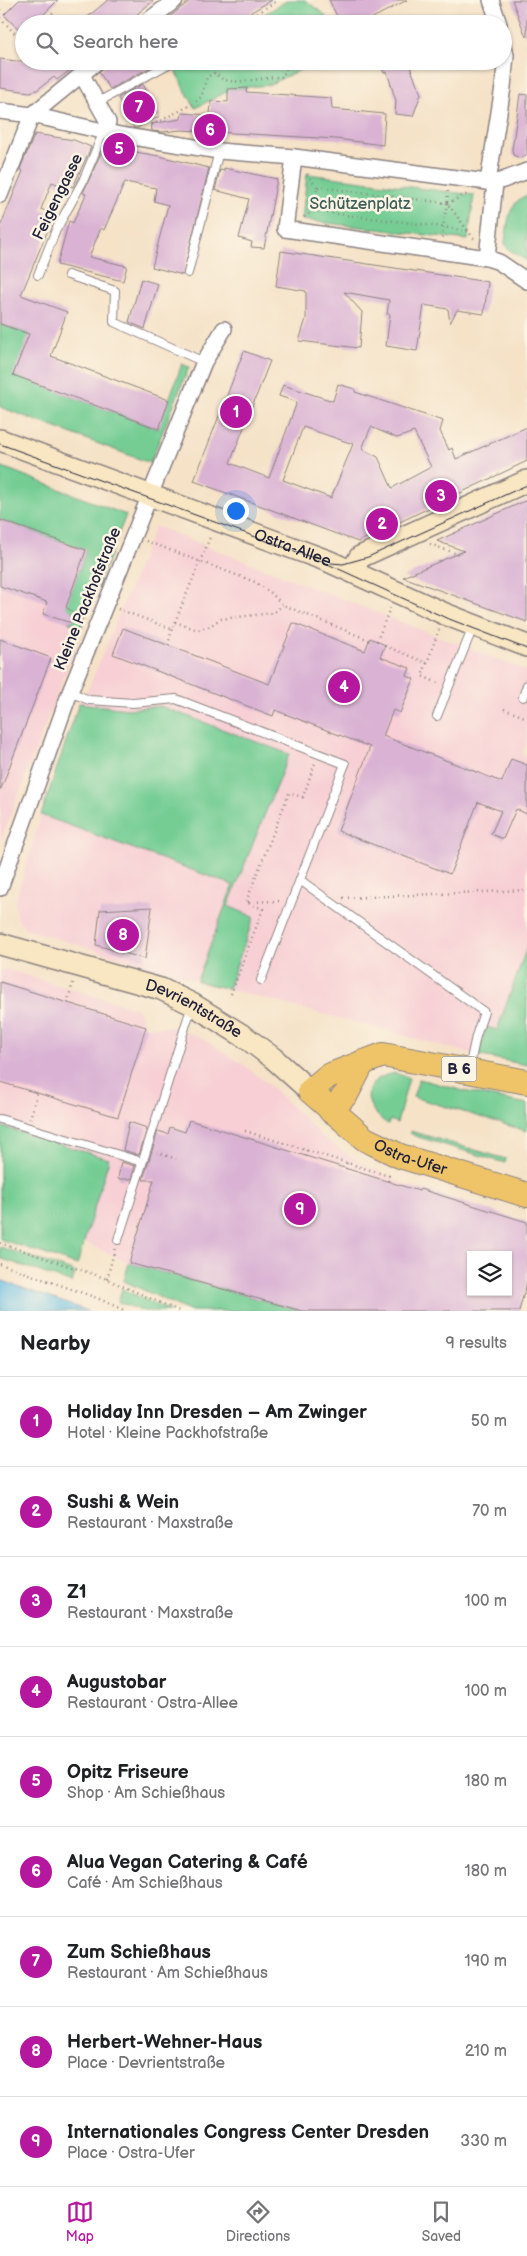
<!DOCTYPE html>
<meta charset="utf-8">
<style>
body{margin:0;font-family:"Balsamiq Sans",sans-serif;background:#f2f2f2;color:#202124}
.controls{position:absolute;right:15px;bottom:15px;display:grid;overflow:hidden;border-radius:0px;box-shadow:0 1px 4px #0004}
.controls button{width:45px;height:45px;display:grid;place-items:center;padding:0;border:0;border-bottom:1px solid #e0e0e0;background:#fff;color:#202124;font:25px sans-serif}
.you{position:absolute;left:235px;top:510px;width:18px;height:18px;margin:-12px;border:4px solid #fff;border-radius:50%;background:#1a73e8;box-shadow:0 0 0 8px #1a73e833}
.badge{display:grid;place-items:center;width:32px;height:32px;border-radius:50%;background:#b5179e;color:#fff;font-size:16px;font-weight:700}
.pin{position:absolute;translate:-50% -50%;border:2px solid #fff;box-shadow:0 1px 5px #0006}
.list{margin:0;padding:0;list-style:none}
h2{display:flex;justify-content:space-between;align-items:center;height:65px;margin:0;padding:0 20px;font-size:21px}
h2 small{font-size:16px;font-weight:400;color:#757577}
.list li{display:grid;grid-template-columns:32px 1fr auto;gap:15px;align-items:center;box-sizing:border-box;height:90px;padding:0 20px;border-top:1px solid #e0e0e0}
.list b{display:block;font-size:19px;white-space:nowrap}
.list p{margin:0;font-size:16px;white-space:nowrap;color:#757577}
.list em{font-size:16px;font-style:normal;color:#757577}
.icon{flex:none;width:28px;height:28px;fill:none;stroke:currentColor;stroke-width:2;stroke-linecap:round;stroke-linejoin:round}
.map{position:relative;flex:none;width:527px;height:1311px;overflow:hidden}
.search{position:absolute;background:#fff;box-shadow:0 1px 4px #0004;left:15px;right:15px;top:15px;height:55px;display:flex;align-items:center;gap:12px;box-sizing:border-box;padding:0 18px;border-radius:28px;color:#757577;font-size:19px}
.sheet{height:875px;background:#fff}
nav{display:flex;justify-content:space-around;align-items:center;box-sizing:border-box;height:70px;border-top:1px solid #e0e0e0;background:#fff;font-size:14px;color:#757577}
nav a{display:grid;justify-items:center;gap:2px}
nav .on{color:#b5179e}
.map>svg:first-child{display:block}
.built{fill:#f7cfd4;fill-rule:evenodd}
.green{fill:#74cd94;stroke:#4b7868}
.water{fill:#68bde4;stroke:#457090}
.building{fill:#dab3d4;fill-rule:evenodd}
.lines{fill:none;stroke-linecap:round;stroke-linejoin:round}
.lane-casing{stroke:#8c8281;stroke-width:10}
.street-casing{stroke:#8c8281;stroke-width:18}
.secondary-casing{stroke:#8c8281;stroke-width:24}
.primary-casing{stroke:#8c8281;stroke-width:26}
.path{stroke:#8c8281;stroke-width:2.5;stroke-dasharray:1 4;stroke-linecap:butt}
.lane{stroke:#fff;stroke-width:8}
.street{stroke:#fff;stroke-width:15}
.secondary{stroke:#f9e7c3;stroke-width:21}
.primary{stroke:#efc469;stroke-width:24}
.tram{stroke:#22223b;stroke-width:1}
.labels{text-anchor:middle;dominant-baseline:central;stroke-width:5;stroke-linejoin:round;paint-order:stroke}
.shield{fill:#fcf5e5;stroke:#63616e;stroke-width:1}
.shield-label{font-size:15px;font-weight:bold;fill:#22223b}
.street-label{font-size:16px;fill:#22223b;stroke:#fcf5e5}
.park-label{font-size:16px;fill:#3f5e5a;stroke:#fcf5e5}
</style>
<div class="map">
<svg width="527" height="1311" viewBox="0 0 527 1311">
<rect width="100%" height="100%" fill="#fcf5e5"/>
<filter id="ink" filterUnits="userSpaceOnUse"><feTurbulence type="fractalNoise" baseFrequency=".02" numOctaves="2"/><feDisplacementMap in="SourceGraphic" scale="10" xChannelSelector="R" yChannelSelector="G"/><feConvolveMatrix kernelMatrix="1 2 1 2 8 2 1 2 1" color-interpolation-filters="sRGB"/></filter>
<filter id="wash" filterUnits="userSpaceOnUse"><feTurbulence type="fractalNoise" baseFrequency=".0096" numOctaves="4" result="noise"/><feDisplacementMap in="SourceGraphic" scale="20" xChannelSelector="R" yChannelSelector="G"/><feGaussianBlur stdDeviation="1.12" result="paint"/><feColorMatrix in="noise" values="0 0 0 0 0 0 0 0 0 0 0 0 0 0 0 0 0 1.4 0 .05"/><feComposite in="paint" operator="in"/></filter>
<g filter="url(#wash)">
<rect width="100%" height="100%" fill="#f5e2c7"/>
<g class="built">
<path d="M 0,466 L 126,515 L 0,843 Z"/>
<path d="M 155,526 L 527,671 L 527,742 L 522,755 L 527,757 L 527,948 L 497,1030 L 487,1027 L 477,1055 L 228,989 L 254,917 L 228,907 L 289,754 L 161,706 L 128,709 L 79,703 L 88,690 Z"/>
<path d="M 41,815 L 233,885 L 197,981 L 26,929 L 17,917 L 15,903 Z"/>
<path d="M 5,969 L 138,1009 L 146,1027 L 173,1027 L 201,1038 L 244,1065 L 275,1090 L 322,1137 L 360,1163 L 409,1186 L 527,1222 L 527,1282 L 519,1311 L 302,1311 L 129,1263 L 84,1242 L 108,1159 L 0,1126 L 0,972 ZM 471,1255 L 508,1255 L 508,1292 L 471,1292 Z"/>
</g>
<g class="green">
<path d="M 288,0 L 305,0 L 325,15 L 330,24 L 248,24 Z"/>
<path d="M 183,61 L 319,61 L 268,85 L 232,89 L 195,108 L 173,67 Z"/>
<path d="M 307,174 L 474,195 L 468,240 L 302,220 Z"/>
<path d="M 527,195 L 527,261 L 508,249 L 505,243 C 508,224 507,203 527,195 Z"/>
<path d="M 0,324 L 39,338 L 14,375 L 158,429 L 182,364 L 189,367 L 150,463 L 0,407 Z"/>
<path d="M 0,466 L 126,515 L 81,627 L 68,622 L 73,621 L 75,616 L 72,611 L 65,609 L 86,550 L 0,520 Z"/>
<path d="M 79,703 L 128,709 L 160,706 L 289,754 L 228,906 L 254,917 L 228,989 L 197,981 L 233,885 L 41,815 Z"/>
<path d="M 527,947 L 527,1065 L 477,1055 L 487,1027 L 497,1030 Z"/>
<path d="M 395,1073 L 409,1078 L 397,1123 L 390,1120 L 388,1124 C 361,1107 360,1079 395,1073 Z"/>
<path d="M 419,1079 L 464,1091 L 527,1104 L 527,1131 L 413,1097 Z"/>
<path d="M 0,1126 L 109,1159 L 77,1265 L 0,1239 Z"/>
<path d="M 410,1131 L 506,1159 L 505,1163 L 415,1136 L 410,1133 Z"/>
<path d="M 0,1247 L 75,1272 L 72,1283 L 0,1258 Z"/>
<path d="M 129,1263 L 302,1311 L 189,1311 L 124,1281 Z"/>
<path d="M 122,1289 L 170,1311 L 143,1311 L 118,1302 Z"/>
</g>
<path class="water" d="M 0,1280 L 88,1311 L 0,1311 Z"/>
<g id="blocks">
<g class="building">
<path d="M 19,0 L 58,0 L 34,24 L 24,24 L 24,34 L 4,15 Z"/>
<path d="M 108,0 L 154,0 L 125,24 L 79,24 Z"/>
<path d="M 191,0 L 272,0 L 231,24 L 160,24 Z"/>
<path d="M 329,0 L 407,0 L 361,24 L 341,24 Z"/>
<path d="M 512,0 L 527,0 L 527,37 L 526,37 Z"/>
<path d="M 0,59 L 16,61 L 82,61 L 57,80 L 54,77 L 37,90 L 30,92 L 0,88 Z"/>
<path d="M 109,61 L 162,61 L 110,89 L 99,72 Z"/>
<path d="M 379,61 L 414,61 L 414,66 L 410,67 L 421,94 L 413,116 L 395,114 L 396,101 L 387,72 L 384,73 Z"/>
<path d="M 143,84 L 160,116 L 137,128 L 134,128 L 118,98 Z"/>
<path d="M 247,88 L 246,92 L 331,98 L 332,109 L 385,114 L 383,145 L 336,139 L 181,130 L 163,132 L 152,131 L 151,124 L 181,119 L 182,113 L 210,115 L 211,101 L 228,102 L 228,89 Z"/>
<path d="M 520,94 L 527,95 L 527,155 L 520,158 L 513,155 L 512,150 Z"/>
<path d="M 35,134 L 74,140 L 91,147 L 73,187 L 66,184 L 65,187 L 52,182 L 41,209 L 54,215 L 21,295 L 67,312 L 51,356 L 169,400 L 159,429 L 13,375 L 29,334 L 0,324 L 0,227 L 23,171 L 20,169 Z"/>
<path d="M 106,147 L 159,156 L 209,168 L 183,275 L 152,267 L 168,205 L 154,201 L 156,188 L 125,182 L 104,230 L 101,228 L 89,257 L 127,266 L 123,281 L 57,265 L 69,221 L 73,223 L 86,194 L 83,193 L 102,151 L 104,152 Z"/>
<path d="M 224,168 L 277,179 L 264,248 L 251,247 L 252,242 L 239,238 L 249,199 L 215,190 L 220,170 L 224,171 Z"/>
<path d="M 281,251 L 488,282 L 484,314 L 457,310 L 450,323 L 448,309 L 424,305 L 417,351 L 386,346 L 390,314 L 387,314 L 389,300 L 344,292 L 362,312 L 359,348 L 299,341 L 306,319 L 306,291 L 276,286 Z"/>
<path d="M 141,279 L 158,284 L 145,329 L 129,322 Z"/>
<path d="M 244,351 L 270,361 L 230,463 L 269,478 L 297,402 L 279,396 L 283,385 L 333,401 L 338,384 L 355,389 L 355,392 L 443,421 L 440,431 L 449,450 L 452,448 L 456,459 L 527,427 L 527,461 L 358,542 L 194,481 ZM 303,427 L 353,444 L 331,498 L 283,480 ZM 371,427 L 397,438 L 414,432 L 431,467 L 392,488 L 378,457 L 362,449 Z"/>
<path d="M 527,500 L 527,622 L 403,577 L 464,551 L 437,541 Z"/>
<path d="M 0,520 L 86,550 L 66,607 L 74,613 L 75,616 L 73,621 L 68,622 L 43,614 L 47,602 L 0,586 Z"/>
<path d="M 293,623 L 365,651 L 370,638 L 385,645 L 380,657 L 410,668 L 407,676 L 414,679 L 400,713 L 393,710 L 383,736 L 502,782 L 511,759 L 527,765 L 527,814 L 516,809 L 503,839 L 491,834 L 501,811 L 478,802 L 450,874 L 338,831 L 370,747 L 275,710 L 273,716 L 113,654 L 123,628 L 269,684 Z"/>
<path d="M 0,639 L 51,658 L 1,789 L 0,789 Z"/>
<path d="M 152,907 L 145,959 L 96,945 L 100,910 Z"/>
<path d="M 0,982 L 146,1027 L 118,1117 L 0,1082 Z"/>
<path d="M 189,1120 L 419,1191 L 420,1189 L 527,1222 L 527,1282 L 519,1311 L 302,1311 L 129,1263 L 154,1180 L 143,1180 L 158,1131 L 168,1134 L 170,1127 L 185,1132 ZM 471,1255 L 508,1255 L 508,1292 L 471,1292 Z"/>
<path d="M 129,1122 L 147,1128 L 139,1155 L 123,1150 Z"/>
<path d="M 121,1162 L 135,1166 L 131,1179 L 118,1179 Z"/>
</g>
</g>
</g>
<g filter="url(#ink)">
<use href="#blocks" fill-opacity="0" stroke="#8c8281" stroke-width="1"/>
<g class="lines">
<defs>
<g id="lane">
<path d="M 98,102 L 174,61"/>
<path d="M 188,273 L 219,151"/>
<path d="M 38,275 L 56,230 L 83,181 L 104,131"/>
<path d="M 68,275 L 115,291 L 114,322 L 204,362"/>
<path d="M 70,692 L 89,700 L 133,703 L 176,699 L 345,764 L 261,980"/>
<path d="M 523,697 L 527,685"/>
<path d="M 437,716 L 473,627"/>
<path d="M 300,880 L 484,1012 L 476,1036 L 469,1069"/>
<path d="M 0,1119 L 142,1162"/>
<path d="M 118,1240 L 192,1005"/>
</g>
<g id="street">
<path d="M 491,0 L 499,24"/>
<path d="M 144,24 L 175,0"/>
<path d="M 82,75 L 108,122 L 104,131"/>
<path d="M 0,111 L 32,115 L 120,135 L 219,151 L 294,157 L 495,183 L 527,171"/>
<path d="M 294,157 L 285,229 L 487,258 L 499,262 L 527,281"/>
<path d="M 488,182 L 503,87 L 506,55 L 503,41"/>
<path d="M 0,195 L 32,115 L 98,61"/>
<path d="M 487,258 L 495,183"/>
<path d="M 0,888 L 70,692 L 204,362 L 224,329"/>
</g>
<g id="secondary">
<path id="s1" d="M 0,440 L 328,561 L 445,614 L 527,646"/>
<path d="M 352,571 L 360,557 L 527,481"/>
<path id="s2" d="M 0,944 L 161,989 L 192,1004 L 245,1037 L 273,1058 L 310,1091"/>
</g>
<g id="primary">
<path id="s3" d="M 527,1082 L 383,1055 L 328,1076 L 310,1091 L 365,1139 L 400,1156 L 527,1195"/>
<path d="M 331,1111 L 347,1093 L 363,1062"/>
</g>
</defs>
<use href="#lane" class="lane-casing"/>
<use href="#street" class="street-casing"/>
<use href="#secondary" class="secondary-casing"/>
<use href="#primary" class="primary-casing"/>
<g class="path">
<path d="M 0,10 L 2,12 L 0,13"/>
<path d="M 0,18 L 24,43"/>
<path d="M 41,24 L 54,12"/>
<path d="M 240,24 L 278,0"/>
<path d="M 152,125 L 193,104 L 201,97 L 207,77 L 215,73 C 217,75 221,79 225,80 C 240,85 266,76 282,77 L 286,69 L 284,61"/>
<path d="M 307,174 L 317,187"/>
<path d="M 448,191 L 447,203 L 468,231"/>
<path d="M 447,203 L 468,194"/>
<path d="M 304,217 L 314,211 L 443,227 L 447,203 L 317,187 L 314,211"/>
<path d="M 442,238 L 443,227 L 468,231 L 475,240"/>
<path d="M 146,541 L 255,582 L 271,593 L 283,605 L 369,640"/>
<path d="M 430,544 L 457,554"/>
<path d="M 118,609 L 172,629 L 211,535"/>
<path d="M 175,622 L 198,630 L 210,626 L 220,619 L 273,613 L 283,605"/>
<path d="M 377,641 L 390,608"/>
<path d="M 168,645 L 172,629"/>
<path d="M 385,646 L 427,663 L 439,629"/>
<path d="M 427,663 L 422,676 L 438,683"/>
<path d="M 504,709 L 527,718"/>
<path d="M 343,898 L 527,890"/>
<path d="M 248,902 L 280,901"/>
<path d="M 231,994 L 263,909 L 246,902 L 289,793 L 303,797 L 315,763"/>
<path d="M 67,1003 L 73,983"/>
<path d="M 30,1119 L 37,1093"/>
<path d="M 245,1131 L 389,1176 L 388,1182"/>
<path d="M 157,1152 L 176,1159"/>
<path d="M 305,1156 L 307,1150"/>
<path d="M 346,1169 L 347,1163"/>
<path d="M 0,1243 L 102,1277 L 179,1311"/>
<path d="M 0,1264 L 97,1298 L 126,1311"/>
<path d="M 107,1279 L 115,1248"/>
</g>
<use href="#lane" class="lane"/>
<use href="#street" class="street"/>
<use href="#secondary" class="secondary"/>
<use href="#primary" class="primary"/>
<g class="tram">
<path d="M 0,444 L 319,560 L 444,617 L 527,649"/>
<path d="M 331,563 L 343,564 L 368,557 L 527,485"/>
</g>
</g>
</g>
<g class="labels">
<rect class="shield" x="441.5" y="1056.5" width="35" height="25" rx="4"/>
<g class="shield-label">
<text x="459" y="1069">B 6</text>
</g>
<g class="street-label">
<text transform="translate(58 197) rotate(-64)">Feigengasse</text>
<text stroke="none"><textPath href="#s1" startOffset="312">Ostra-Allee</textPath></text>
<text transform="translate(88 599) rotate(-68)">Kleine Packhofstraße</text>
<text stroke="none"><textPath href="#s2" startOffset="205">Devrientstraße</textPath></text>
<text stroke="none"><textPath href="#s3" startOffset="351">Ostra-Ufer</textPath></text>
</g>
<g class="park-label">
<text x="360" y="204">Schützenplatz</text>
</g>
</g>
</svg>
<div class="controls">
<button><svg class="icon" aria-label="layers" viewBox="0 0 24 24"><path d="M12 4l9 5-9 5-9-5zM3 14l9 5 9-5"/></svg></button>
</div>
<div class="you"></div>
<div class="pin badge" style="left:236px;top:412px">1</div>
<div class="pin badge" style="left:382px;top:524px">2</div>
<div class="pin badge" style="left:441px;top:496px">3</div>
<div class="pin badge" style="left:344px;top:687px">4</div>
<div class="pin badge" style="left:119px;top:149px">5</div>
<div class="pin badge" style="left:210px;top:130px">6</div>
<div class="pin badge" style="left:139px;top:107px">7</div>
<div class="pin badge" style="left:123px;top:935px">8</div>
<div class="pin badge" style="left:300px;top:1209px">9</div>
<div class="search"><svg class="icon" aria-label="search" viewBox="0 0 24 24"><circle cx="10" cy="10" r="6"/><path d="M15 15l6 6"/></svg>Search here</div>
</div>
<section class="sheet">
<h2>Nearby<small>9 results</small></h2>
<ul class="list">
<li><span class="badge">1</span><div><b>Holiday Inn Dresden – Am Zwinger</b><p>Hotel · Kleine Packhofstraße</p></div><em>50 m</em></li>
<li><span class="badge">2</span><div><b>Sushi &amp; Wein</b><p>Restaurant · Maxstraße</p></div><em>70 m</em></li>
<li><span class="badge">3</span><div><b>Z1</b><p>Restaurant · Maxstraße</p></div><em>100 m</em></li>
<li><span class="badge">4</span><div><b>Augustobar</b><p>Restaurant · Ostra-Allee</p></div><em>100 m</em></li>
<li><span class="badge">5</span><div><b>Opitz Friseure</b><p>Shop · Am Schießhaus</p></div><em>180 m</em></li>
<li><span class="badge">6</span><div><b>Alua Vegan Catering &amp; Café</b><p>Café · Am Schießhaus</p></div><em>180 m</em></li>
<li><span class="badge">7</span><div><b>Zum Schießhaus</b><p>Restaurant · Am Schießhaus</p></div><em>190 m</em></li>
<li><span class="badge">8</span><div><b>Herbert-Wehner-Haus</b><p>Place · Devrientstraße</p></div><em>210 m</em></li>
<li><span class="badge">9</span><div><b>Internationales Congress Center Dresden</b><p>Place · Ostra-Ufer</p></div><em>330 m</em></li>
</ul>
</section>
<nav>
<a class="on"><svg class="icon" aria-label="map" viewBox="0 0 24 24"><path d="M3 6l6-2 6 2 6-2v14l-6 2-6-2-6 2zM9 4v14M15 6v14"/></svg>Map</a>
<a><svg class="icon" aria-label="directions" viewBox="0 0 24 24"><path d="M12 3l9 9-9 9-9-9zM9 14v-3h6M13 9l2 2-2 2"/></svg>Directions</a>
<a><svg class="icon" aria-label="saved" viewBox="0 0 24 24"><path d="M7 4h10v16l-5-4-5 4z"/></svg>Saved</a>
</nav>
